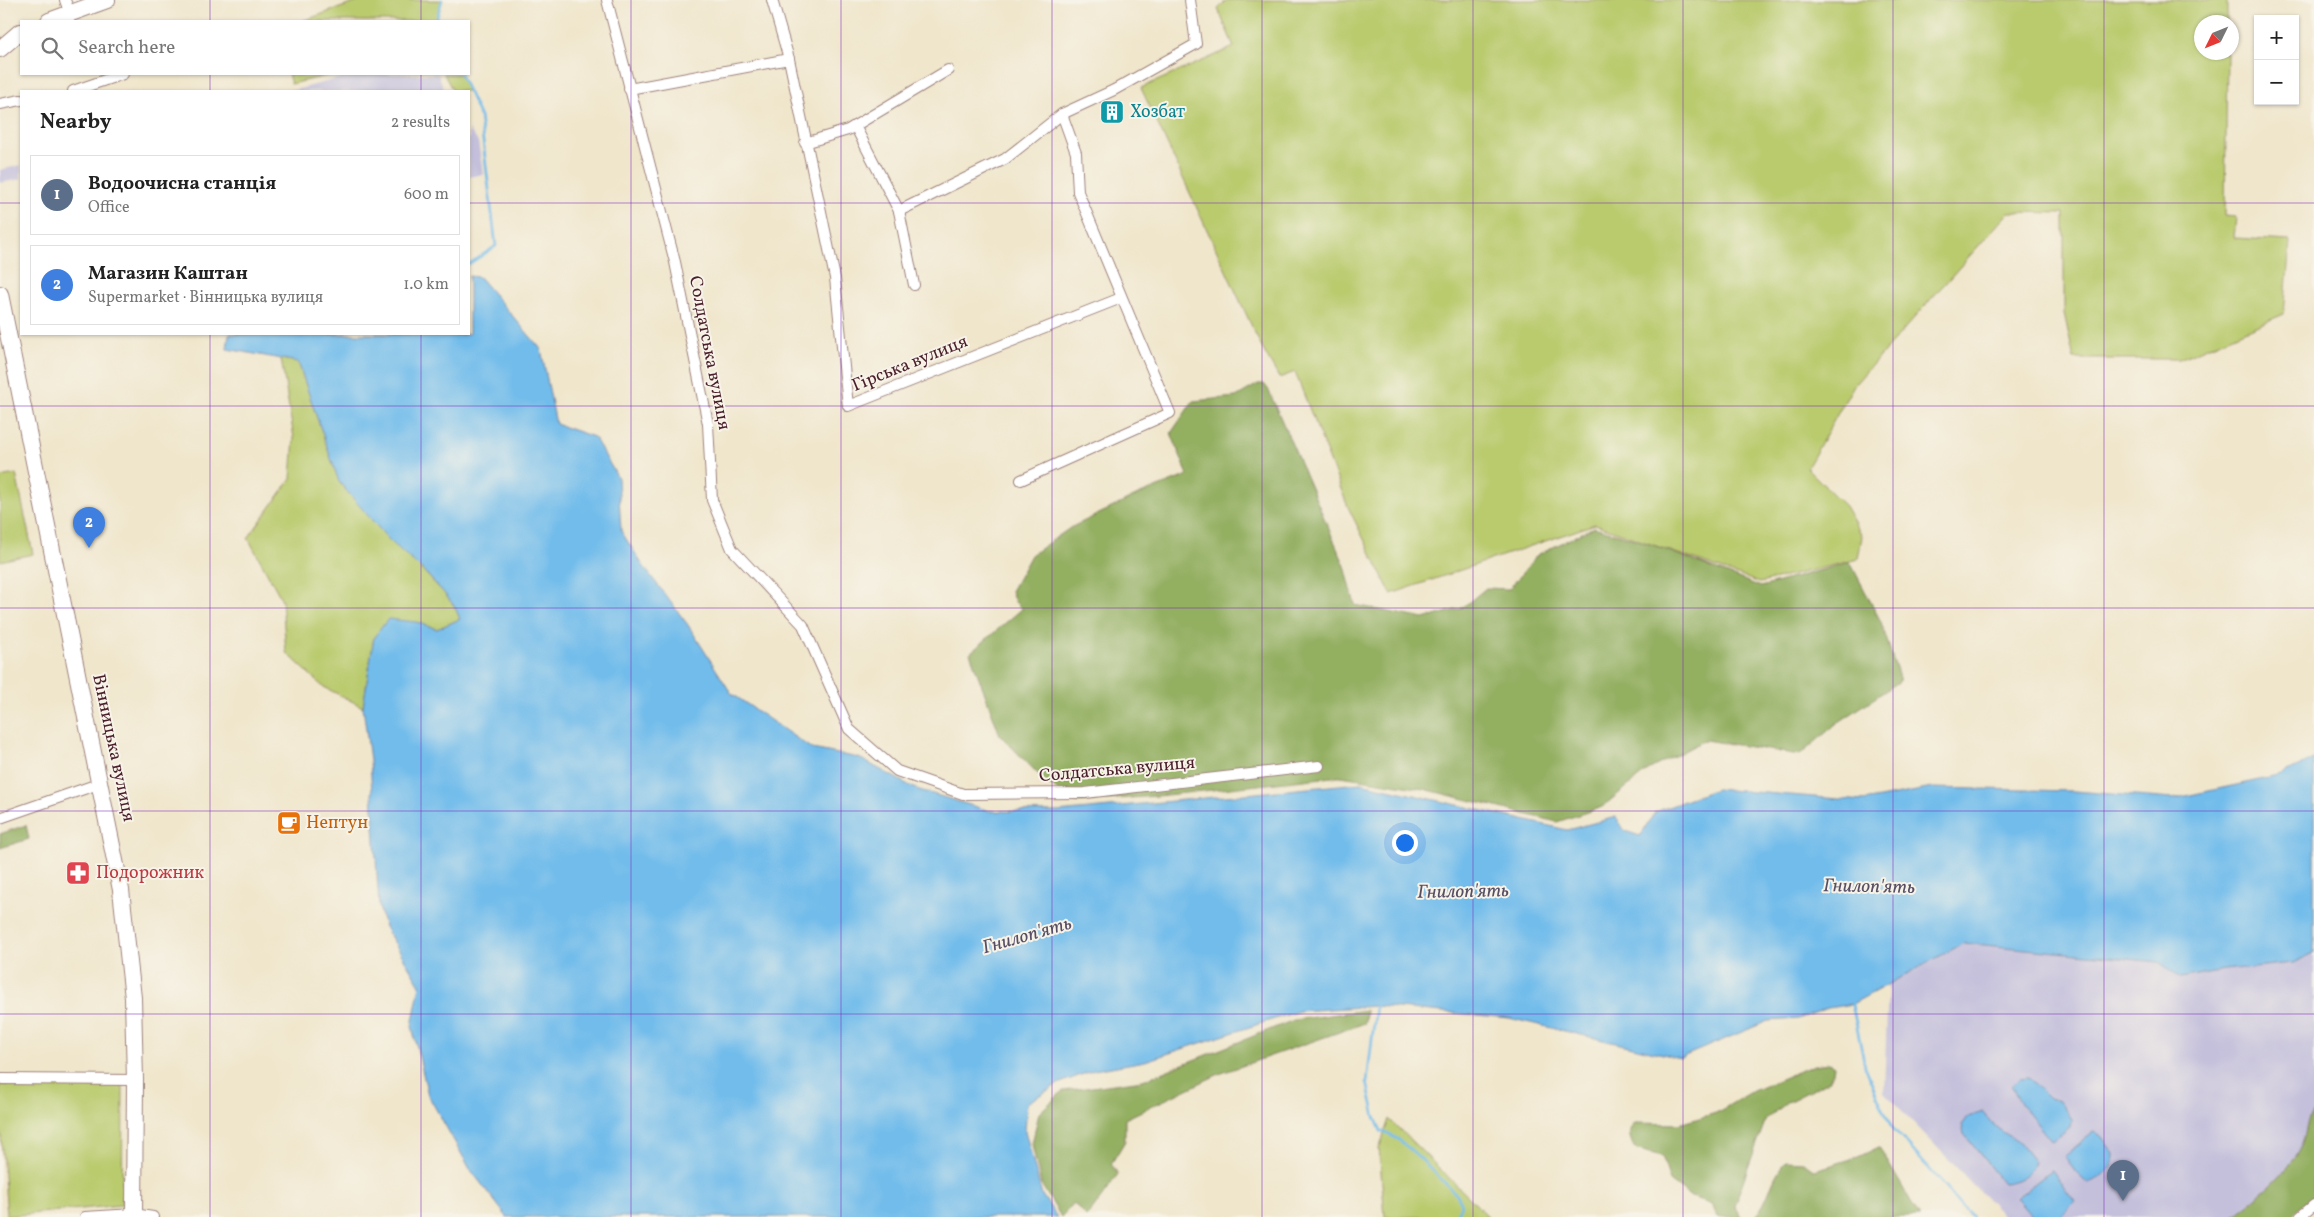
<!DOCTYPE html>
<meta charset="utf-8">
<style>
body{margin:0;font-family:Vollkorn,serif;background:#f2f2f2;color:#222}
.controls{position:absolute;right:15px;top:15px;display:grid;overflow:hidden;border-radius:0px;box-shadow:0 1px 4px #0004}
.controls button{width:45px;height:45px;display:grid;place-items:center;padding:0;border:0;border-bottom:1px solid #e0e0e0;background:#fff;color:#222;font:25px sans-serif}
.compass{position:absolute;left:2194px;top:15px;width:45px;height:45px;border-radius:50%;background:#fff;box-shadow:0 1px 4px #0004;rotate:227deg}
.you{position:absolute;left:1404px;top:842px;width:18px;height:18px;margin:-12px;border:4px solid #fff;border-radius:50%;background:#1a73e8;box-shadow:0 0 0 8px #1a73e833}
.badge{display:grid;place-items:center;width:32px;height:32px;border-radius:50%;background:#b5179e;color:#fff;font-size:16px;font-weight:700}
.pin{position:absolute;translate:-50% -41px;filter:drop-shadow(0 1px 2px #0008)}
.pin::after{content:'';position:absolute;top:26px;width:18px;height:15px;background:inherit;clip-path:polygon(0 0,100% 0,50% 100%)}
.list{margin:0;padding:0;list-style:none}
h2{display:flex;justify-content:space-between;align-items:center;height:65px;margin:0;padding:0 20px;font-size:21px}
h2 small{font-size:16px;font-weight:400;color:#767676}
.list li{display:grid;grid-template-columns:32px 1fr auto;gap:15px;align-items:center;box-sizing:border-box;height:80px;margin:0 10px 10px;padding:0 10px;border:1px solid #e0e0e0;border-radius:0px}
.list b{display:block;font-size:19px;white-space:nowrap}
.list p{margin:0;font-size:16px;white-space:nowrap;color:#767676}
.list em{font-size:16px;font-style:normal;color:#767676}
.icon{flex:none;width:28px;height:28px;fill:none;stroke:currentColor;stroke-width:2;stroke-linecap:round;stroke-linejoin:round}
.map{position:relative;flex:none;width:2314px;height:1217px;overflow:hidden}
.search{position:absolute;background:#fff;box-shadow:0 1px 4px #0004;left:20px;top:20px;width:450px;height:55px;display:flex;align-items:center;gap:12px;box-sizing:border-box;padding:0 18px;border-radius:0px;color:#767676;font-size:19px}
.panel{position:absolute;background:#fff;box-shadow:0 1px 4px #0004;left:20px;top:90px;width:450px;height:245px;border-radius:0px}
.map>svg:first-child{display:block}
.industrial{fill:#c4c0db}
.green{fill:#bacb6e;stroke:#82754c}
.forest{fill:#93af61;stroke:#6e6746}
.water{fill:#71bceb;stroke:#5e6e8b}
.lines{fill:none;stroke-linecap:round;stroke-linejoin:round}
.stream{stroke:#71bceb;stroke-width:2.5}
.street-casing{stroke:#9d827c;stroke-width:12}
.primary-casing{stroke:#9d827c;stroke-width:18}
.street{stroke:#fff;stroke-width:10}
.primary{stroke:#fff;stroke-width:16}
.grid{fill:none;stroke:#7b2cbf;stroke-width:1;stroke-opacity:0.55}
.labels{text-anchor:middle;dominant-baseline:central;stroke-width:4;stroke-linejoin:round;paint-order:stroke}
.culture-label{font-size:18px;fill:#0d838f;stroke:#f7f3e8;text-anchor:start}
.street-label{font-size:18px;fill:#4a1f2b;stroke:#f7f3e8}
.food-label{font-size:18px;fill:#c56008;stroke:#f7f3e8;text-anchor:start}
.health-label{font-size:18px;fill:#be3a42;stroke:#f7f3e8;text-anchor:start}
.water-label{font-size:19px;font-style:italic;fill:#564e65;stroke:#f7f3e8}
</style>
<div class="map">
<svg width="2314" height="1217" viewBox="0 0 2314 1217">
<rect width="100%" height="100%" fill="#f7f3e8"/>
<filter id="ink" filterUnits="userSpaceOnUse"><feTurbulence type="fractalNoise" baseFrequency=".02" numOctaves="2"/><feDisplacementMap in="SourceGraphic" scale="10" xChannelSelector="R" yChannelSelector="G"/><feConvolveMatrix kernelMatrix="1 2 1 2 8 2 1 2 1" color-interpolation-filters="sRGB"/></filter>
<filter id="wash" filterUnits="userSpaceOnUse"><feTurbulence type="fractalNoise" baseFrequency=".0096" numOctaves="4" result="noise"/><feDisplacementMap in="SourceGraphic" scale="20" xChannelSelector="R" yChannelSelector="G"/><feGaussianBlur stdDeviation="1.12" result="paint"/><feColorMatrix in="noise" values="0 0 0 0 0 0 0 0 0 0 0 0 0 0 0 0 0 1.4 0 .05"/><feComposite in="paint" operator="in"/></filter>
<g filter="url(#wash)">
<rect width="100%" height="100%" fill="#f0e6cc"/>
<g class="industrial">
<path d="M 357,74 L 438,74 L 445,91 L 291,91 Z"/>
<path d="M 469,129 L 478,142 L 483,174 L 469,177 Z"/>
<path d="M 21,165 L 21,179 L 0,183 L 0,170 Z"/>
<path d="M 1964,943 L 2159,962 L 2181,978 L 2314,953 L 2314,1182 L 2271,1217 L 2004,1217 L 1884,1092 L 1888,985 Z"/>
</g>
<g class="green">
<path d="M 363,0 L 442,0 L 436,21 L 302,21 Z"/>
<path d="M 1227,0 L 2227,0 L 2227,22 L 2202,22 L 2202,52 L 2227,53 L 2225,216 L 2236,217 L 2234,238 L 2290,241 L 2284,314 L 2179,359 L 2074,359 L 2064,313 L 2064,213 L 2009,212 L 1854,385 L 1807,468 L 1845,506 L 1862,536 L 1858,559 L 1760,583 L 1595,524 L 1391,594 L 1348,507 L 1295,372 L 1279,378 L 1261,346 L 1141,88 L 1234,47 L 1218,9 Z"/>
<path d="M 288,74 L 334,74 L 291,84 Z"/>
<path d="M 444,74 L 460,74 L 468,91 L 453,91 Z"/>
<path d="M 281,359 L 298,362 L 339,482 L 444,593 L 455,607 L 460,619 L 437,629 L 374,637 L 363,707 L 322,686 L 286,652 L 282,600 L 248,538 L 291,479 L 294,438 Z"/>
<path d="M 16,474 L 33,554 L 0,561 L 0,477 Z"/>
<path d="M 0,1085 L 123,1085 L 122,1205 L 7,1216 L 0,1123 Z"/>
<path d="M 1389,1119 L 1489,1217 L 1385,1217 L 1379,1149 Z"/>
</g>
<g class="forest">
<path d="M 1258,384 L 1264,384 L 1268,389 L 1345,566 L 1355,605 L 1424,619 L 1462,608 L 1486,588 L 1509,589 L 1537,555 L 1594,527 L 1653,545 L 1761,587 L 1850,562 L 1881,622 L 1900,681 L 1836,724 L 1800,755 L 1705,740 L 1648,770 L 1602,807 L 1557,822 L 1424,789 L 1341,776 L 1157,796 L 1073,802 L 1044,780 L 1000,735 L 970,653 L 1022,609 L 1015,602 L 1011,591 L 1031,555 L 1070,528 L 1138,495 L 1188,475 L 1171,433 L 1193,401 L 1236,397 Z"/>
<path d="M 26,825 L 29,839 L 0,848 L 0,834 Z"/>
<path d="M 1366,1010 L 1365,1023 L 1219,1074 L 1125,1119 L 1125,1141 L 1111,1164 L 1118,1174 L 1091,1212 L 1086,1217 L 1074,1203 L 1061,1217 L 1041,1184 L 1032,1144 L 1039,1113 L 1063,1091 L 1143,1080 L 1294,1020 Z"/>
<path d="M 1829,1063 L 1834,1066 L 1833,1073 L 1829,1081 L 1788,1102 L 1766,1119 L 1734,1206 L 1741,1217 L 1717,1217 L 1712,1204 L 1691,1197 L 1670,1181 L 1662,1156 L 1635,1149 C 1630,1139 1626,1132 1635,1123 L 1679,1124 L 1716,1113 L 1753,1091 L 1814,1065 Z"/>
<path d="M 2314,1111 L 2314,1195 L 2290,1217 L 2232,1217 C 2260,1195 2287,1177 2302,1144 C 2307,1132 2305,1121 2314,1111 Z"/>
<path d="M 1879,1147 L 1920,1217 L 1754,1217 C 1770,1202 1770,1177 1786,1161 L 1803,1162 L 1815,1170 L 1858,1157 Z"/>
</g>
<g class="water">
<path d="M 469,276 L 479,277 L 541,349 L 556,424 L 594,437 L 618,478 L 621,531 L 644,567 L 688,625 L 731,693 L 812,749 L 859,758 L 916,789 L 990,811 L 1058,812 L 1361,783 L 1567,830 L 1616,817 L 1625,831 L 1640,836 L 1655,812 L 1716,789 L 1864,801 L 1932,788 L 2074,791 L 2172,799 L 2282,775 L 2314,759 L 2314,953 L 2293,963 L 2224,970 L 2181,978 L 2159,962 L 1964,943 L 1852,1004 L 1828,1008 L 1798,1019 L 1768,1021 L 1680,1058 L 1509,1018 L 1376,1006 L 1299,1011 L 1145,1061 L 1094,1070 L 1060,1083 L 1027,1103 L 1025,1131 L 1042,1195 L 1057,1217 L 507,1217 L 470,1169 L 428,1095 L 412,1026 L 420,985 L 385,927 L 379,907 L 370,760 L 363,707 L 374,637 L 388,619 L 416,622 L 437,629 L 460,619 L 455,607 L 444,593 L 424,571 L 389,540 L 339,482 L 298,362 L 227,349 L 229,334 L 469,334 Z"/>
<path d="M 2029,1078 L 2049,1098 L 2059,1101 L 2072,1119 L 2071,1127 L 2052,1142 L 2025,1109 L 2011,1086 L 2020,1079 Z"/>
<path d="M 1983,1112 L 2000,1131 L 2020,1143 L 2035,1162 C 2031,1175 2017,1182 2003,1183 L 1964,1134 L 1962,1125 L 1968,1117 Z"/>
<path d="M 2094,1132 L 2102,1137 L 2114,1154 C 2114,1169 2102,1179 2087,1183 L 2076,1173 L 2064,1156 Z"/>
<path d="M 2052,1170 L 2075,1202 L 2060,1217 L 2032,1217 L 2016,1198 Z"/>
</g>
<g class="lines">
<g class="stream">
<path d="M 436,21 L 442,0"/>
<path d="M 460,74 L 468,91"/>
<path d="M 469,93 L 480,117 L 496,246 L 469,264"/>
<path d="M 1852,1004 L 1866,1071 L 1891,1126 L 1972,1217"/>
<path d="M 1376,1006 L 1367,1082 L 1375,1117 L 1381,1131 L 1398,1139 L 1419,1157 L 1456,1194 L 1462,1204 L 1455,1217"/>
</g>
</g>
</g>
<g filter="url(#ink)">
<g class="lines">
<defs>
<g id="street">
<path d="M 65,0 L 70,14"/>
<path d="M 607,0 L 675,262 L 708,424 L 712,500 L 732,549 L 803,625 L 849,729 L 897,771 L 963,794 L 1085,793 L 1319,766"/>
<path d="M 772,0 L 789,59 L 835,278 L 848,406 L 1121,298"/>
<path d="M 629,89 L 789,59"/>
<path d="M 73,91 L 123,74"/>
<path d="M 0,104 L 21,100"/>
<path d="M 855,126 L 899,211 L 914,285"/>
<path d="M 805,143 L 848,130 L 948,70"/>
<path d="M 899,211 L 1005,159 L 1062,114 L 1114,90 L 1196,44 L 1190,0"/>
<path d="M 1021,480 L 1170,413 L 1078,192 L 1076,153 L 1062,114"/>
<path d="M 0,818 L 101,783"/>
<path d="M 0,1079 L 135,1080"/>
<path d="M 85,1217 L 134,1214 L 153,1217"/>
<path d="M 2300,1217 L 2314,1205"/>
</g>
<g id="primary">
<path d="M 49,21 L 107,0"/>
<path d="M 0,49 L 20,32"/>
<path d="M 0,294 L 121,890 L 133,998 L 135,1080 L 134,1217"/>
</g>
</defs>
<use href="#street" class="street-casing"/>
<use href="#primary" class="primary-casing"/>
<use href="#street" class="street"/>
<use href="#primary" class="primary"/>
</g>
</g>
<path class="grid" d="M 210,0 L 210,21M 421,0 L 421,21M 631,0 L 631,1217M 841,0 L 841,1217M 1052,0 L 1052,1217M 1262,0 L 1262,1217M 1473,0 L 1473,1217M 1683,0 L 1683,1217M 1893,0 L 1893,1217M 2104,0 L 2104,1217M 210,74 L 210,91M 421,74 L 421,91M 0,203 L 21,203M 469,203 L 2314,203M 210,334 L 210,1217M 421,334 L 421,1217M 0,406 L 2314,406M 0,608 L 2314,608M 0,811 L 2314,811M 0,1014 L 2314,1014"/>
<defs>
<symbol id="building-square" viewBox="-11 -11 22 22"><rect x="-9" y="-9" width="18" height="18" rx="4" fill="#0f9aa8" stroke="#f7f3e8"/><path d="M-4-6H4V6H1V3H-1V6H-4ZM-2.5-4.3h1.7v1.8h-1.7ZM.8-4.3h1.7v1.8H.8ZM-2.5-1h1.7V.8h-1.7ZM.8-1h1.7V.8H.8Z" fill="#fff"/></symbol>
<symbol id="cafe-square" viewBox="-11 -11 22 22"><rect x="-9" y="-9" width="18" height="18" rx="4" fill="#e8710a" stroke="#f7f3e8"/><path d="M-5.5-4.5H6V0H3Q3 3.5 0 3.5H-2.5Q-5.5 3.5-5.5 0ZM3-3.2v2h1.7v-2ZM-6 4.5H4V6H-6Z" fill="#fff"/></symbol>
<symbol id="pharmacy-square" viewBox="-11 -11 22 22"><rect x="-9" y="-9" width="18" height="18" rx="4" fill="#e0444e" stroke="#f7f3e8"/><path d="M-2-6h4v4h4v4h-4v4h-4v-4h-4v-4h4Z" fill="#fff"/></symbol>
</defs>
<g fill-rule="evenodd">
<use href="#building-square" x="1098" y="98" width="28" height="28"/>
<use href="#cafe-square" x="275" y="809" width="28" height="28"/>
<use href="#pharmacy-square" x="64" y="859" width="28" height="28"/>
</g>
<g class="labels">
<g class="culture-label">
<text x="1130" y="112">Хозбат</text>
</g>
<g class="street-label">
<text transform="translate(709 353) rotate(79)">Солдатська вулиця</text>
<text transform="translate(910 364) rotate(-22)">Гірська вулиця</text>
<text transform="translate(113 748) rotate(78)">Вінницька вулиця</text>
<text transform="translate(1117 770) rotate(-5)">Солдатська вулиця</text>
</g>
<g class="food-label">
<text x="306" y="823">Нептун</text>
</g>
<g class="health-label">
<text x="96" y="873">Подорожник</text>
</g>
<g class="water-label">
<text transform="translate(1869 887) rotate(1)">Гнилоп'ять</text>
<text transform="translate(1463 892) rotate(-1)">Гнилоп'ять</text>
<text transform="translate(1027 936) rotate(-16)">Гнилоп'ять</text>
</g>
</g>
</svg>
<div class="controls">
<button>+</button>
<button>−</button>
</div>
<svg class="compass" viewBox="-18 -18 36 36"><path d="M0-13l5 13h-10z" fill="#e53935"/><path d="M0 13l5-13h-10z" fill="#767676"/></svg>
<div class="you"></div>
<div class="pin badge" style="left:2123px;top:1201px;background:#5c6f8a">1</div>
<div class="pin badge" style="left:89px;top:548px;background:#3f7fe0">2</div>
<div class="search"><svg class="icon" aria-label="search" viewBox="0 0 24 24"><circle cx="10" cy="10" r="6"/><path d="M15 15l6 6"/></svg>Search here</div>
<section class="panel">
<h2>Nearby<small>2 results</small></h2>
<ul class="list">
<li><span class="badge" style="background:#5c6f8a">1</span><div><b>Водоочисна станція</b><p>Office</p></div><em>600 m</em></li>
<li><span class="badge" style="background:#3f7fe0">2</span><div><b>Магазин Каштан</b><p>Supermarket · Вінницька вулиця</p></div><em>1.0 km</em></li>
</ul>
</section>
</div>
